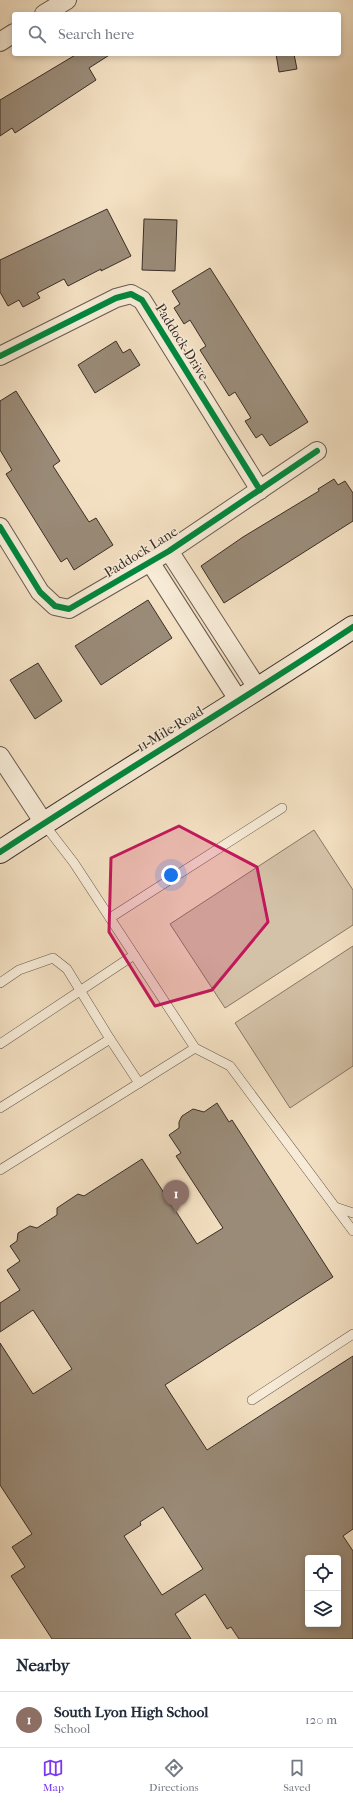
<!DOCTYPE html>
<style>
body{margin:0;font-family:"IM FELL French Canon",serif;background:#f2f2f3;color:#1f2937}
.controls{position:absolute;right:12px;bottom:12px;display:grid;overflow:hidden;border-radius:4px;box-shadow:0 2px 6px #0003}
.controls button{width:36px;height:36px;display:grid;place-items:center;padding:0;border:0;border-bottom:1px solid #e0e1e3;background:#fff;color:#1f2937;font:20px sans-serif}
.you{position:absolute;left:171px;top:875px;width:14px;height:14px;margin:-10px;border:3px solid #fff;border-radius:50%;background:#1a73e8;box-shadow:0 0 0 6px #1a73e833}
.badge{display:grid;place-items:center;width:26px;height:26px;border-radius:50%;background:#7c3aed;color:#fff;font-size:13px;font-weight:700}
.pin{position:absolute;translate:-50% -33px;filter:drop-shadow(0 1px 2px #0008)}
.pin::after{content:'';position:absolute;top:21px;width:14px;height:12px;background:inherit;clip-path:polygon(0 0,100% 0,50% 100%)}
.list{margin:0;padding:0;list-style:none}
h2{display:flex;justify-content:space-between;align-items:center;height:52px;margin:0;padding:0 16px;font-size:17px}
h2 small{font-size:13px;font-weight:400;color:#747a83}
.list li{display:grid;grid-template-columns:26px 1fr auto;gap:12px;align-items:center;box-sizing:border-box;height:56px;padding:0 16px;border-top:1px solid #e0e1e3}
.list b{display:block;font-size:15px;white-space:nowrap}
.list p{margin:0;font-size:13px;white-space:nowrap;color:#747a83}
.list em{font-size:13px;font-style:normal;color:#747a83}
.icon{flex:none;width:22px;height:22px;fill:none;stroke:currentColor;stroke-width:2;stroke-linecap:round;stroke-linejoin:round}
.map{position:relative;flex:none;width:353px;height:1639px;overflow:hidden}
.search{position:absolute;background:#fff;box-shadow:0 2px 6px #0003;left:12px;right:12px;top:12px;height:44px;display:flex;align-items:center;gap:10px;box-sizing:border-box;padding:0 14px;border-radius:4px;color:#747a83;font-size:15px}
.sheet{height:108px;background:#fff}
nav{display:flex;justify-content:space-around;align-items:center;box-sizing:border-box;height:56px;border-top:1px solid #e0e1e3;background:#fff;font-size:11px;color:#747a83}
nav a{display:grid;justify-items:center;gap:2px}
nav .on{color:#7c3aed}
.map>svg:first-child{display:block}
.green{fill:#d4c2a8;stroke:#877868}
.building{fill:#9a8b78;stroke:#3a2e27;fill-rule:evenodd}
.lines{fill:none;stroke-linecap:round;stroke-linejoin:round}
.lane-casing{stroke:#685a4e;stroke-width:10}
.street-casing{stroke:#685a4e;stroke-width:20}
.secondary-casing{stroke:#3a2e27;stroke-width:24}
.lane{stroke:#f7ebd7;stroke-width:9}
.street{stroke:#f7ebd7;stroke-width:18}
.secondary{stroke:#f7ebd7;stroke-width:22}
.cycleway-casing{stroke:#f7ebd7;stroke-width:8}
.cycleway{stroke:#00873e;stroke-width:6}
.marked{fill:#c2185b;fill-opacity:0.2;stroke:#c2185b;stroke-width:3;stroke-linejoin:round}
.labels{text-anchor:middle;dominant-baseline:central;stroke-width:3;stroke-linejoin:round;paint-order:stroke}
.street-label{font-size:14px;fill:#3a2e27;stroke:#f7ebd7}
</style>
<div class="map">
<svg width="353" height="1639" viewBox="0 0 353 1639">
<rect width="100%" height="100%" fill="#f3e0c2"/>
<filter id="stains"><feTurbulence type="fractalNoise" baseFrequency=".005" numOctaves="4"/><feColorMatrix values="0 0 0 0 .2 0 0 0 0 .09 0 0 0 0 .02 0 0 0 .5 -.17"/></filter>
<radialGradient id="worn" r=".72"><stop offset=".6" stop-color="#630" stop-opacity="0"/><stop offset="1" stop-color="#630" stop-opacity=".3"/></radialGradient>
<g class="green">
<path d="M 314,830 L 353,890 L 353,925 L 225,1008 L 170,924 Z"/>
<path d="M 353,946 L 353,1066 L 290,1108 L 235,1023 Z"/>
</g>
<g class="building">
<path d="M 77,54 L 111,54 L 89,68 L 96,80 L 15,133 L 12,128 L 0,136 L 0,100 Z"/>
<path d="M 276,54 L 294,54 L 297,69 L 279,72 Z"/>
<path d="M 107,209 L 131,256 L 101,271 L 101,269 L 68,286 L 64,279 L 37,293 L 40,298 L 23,307 L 19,300 L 8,306 L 0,292 L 0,260 Z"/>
<path d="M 144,219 L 177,220 L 175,271 L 142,270 Z"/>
<path d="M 210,268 L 308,422 L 270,446 L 262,434 L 256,438 L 245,421 L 251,418 L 235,392 L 229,396 L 200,350 L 206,346 L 190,320 L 184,324 L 174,308 L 180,304 L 172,291 Z"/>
<path d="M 116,341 L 123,353 L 130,349 L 140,365 L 95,393 L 78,365 Z"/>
<path d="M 16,391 L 60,461 L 53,466 L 89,522 L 96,518 L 113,545 L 74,570 L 67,558 L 61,562 L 6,474 L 12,470 L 0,450 L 0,401 Z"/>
<path d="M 334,479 L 338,485 L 345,481 L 353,493 L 353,521 L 224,603 L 201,566 L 243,537 L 319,491 L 318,489 Z"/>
<path d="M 148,600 L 172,638 L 101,685 L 75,646 Z"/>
<path d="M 38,663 L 62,701 L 35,719 L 10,680 Z"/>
<path d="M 217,1103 L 229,1122 L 232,1120 L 333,1277 L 165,1385 L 207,1450 L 353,1356 L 353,1529 L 343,1536 L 353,1551 L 353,1639 L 239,1639 L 231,1627 L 227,1629 L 205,1594 L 175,1614 L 191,1639 L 52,1639 L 11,1576 L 25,1567 L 12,1547 L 32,1534 L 0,1485 L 0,1343 L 33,1394 L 72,1369 L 33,1310 L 0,1332 L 0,1303 L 20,1290 L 7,1270 L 20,1261 L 10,1246 L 17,1241 L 18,1233 L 30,1226 L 37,1228 L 57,1215 L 57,1208 L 78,1194 L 84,1196 L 142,1159 L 197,1244 L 223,1228 L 176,1156 L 181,1153 L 169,1135 L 179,1128 L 179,1122 L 182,1116 L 193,1109 L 204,1112 ZM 163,1507 L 203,1569 L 162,1595 L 124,1536 L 141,1525 L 140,1522 ZM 308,1558 L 338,1558 L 338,1624 L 308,1624 Z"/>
</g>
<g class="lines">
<defs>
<g id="lane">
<path d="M 110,918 L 282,808"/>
<path d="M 0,983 L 19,970 L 53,958 L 67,969 L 110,1039"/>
<path d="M 0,1044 L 134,955"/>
<path d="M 195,1048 L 230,1066 L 353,1231"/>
<path d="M 0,1108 L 110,1039 L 139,1083"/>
<path d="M 0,1170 L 195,1048 L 74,863 L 44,824"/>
<path d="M 335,1207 L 353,1213"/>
<path d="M 252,1400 L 353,1334"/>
</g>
<g id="street">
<path d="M 44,14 L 67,0"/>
<path d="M 0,42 L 14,33"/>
<path d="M 0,356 L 116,298 L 131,294 L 142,300 L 260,490"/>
<path d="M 0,527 L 40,592 L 55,606 L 69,609 L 169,551 L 317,451"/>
<path d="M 169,551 L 258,689"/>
<path d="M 150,562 L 239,701"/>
<path d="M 0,756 L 44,823"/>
</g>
<path id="secondary" d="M 0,852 C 117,775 237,704 353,627"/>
</defs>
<use href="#lane" class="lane-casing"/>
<use href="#street" class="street-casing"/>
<use href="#secondary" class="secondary-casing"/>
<use href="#lane" class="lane"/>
<use href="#street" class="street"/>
<use href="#secondary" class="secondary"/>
<defs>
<g id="cycleway">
<path d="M 0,356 L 116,298 L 131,294 L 142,300 L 260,490"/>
<path d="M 0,527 L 40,592 L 55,606 L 69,609 L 169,551 L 317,451"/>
<path d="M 0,852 C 117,775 237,704 353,627"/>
</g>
</defs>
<use href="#cycleway" class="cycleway-casing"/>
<use href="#cycleway" class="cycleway"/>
</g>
<path class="marked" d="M 179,826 L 257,867 L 268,922 L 212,990 L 155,1006 L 109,932 L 111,858 Z"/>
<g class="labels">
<g class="street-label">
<text transform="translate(182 342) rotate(58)">Paddock Drive</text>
<text transform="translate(141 552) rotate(-32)">Paddock Lane</text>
<text transform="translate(170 729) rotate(-31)">11 Mile Road</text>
</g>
</g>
<rect width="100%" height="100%" filter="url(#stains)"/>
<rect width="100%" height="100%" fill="url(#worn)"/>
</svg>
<div class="controls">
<button><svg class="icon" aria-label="locate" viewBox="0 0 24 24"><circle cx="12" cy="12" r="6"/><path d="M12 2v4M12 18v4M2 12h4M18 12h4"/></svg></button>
<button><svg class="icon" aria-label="layers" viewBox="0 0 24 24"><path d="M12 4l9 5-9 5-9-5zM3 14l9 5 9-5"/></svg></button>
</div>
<div class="you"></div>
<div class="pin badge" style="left:176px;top:1213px;background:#8d6e63">1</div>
<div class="search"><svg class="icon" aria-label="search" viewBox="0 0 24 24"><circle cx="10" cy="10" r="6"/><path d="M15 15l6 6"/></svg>Search here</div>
</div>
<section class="sheet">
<h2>Nearby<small></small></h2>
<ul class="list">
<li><span class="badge" style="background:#8d6e63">1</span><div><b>South Lyon High School</b><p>School</p></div><em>120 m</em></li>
</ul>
</section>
<nav>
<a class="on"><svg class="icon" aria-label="map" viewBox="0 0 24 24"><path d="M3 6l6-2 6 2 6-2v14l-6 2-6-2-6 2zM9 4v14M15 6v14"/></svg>Map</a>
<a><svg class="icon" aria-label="directions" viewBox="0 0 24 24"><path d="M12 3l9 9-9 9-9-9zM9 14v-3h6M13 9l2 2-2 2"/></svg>Directions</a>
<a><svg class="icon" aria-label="saved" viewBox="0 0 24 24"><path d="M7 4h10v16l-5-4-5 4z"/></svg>Saved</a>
</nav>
